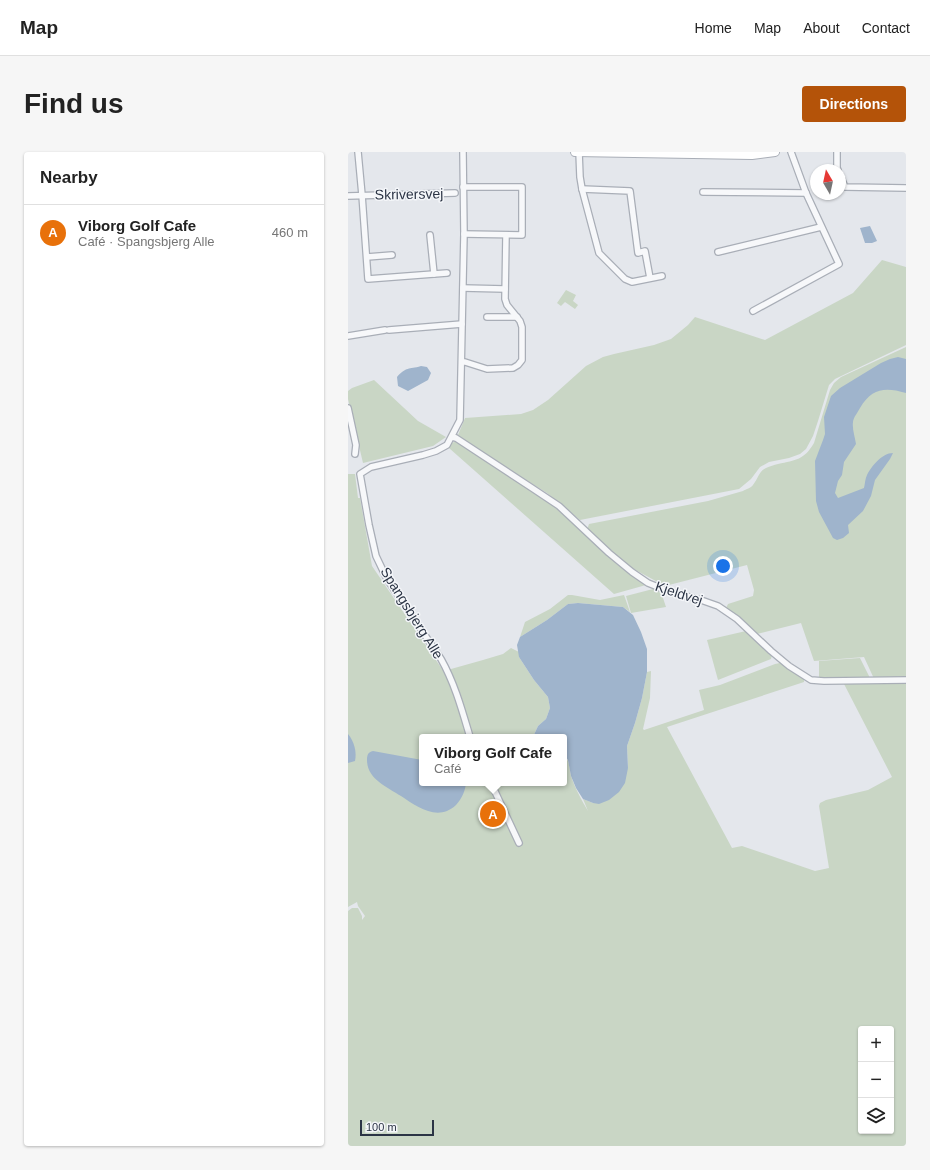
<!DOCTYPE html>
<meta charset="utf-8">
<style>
body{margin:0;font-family:Helvetica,sans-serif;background:#f6f6f6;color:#222}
.controls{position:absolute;right:12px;bottom:12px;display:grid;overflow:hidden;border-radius:4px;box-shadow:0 1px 3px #0004}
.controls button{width:36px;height:36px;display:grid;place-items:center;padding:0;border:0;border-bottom:1px solid #e0e0e0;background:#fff;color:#222;font:20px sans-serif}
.compass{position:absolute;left:462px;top:12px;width:36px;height:36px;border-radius:50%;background:#fff;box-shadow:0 1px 3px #0004;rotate:351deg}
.scale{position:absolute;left:12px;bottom:10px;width:74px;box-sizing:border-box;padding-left:4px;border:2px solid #2b3445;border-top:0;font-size:11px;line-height:14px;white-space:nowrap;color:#2b3445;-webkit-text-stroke:3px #f4f6f9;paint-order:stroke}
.you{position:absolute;left:375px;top:414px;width:14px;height:14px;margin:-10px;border:3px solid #fff;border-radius:50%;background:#1a73e8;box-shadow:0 0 0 6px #1a73e833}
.badge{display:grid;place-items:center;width:26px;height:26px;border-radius:50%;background:#b45309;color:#fff;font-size:13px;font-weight:700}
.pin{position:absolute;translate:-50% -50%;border:2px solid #fff;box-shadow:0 1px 4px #0006}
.popup{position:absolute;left:71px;top:582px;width:148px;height:52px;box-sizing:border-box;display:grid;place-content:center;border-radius:4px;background:#fff;filter:drop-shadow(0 1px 3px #0005);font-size:13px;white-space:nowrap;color:#767676}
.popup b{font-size:15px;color:#222}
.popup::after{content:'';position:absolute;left:50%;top:100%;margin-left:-8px;border:8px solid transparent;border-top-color:#fff}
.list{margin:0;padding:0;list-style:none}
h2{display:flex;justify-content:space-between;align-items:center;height:52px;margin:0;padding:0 16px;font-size:17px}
h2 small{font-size:13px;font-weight:400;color:#767676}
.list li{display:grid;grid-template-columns:26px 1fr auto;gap:12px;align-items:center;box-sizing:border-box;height:56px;padding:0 16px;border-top:1px solid #e0e0e0}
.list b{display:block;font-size:15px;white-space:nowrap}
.list p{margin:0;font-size:13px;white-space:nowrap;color:#767676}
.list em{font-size:13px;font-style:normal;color:#767676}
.icon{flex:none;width:22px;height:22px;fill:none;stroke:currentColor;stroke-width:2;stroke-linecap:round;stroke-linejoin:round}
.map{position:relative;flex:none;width:558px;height:994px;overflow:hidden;border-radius:4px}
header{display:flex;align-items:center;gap:24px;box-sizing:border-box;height:56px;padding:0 20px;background:#fff;border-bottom:1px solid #e0e0e0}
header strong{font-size:19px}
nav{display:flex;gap:22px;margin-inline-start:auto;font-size:14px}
.intro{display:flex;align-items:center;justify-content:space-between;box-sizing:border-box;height:96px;padding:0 24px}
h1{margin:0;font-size:28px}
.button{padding:10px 18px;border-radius:4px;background:#b45309;color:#fff;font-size:14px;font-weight:700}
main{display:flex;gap:24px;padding:0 24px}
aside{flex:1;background:#fff;border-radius:4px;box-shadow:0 1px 3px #0004}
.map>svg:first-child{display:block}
.green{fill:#c9d6c5;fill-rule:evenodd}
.water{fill:#9fb4cc}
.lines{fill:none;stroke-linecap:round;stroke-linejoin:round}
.street-casing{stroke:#a9aeb7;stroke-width:8}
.secondary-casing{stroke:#a9aeb7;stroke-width:10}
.street{stroke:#f7f8fa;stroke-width:5.5}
.secondary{stroke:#fff;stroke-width:8}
.labels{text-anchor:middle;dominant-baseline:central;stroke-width:3;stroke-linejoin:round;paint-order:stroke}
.street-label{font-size:14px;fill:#2b3445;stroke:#f4f6f9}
</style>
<header>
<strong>Map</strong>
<nav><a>Home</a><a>Map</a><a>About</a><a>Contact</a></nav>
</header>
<div class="intro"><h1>Find us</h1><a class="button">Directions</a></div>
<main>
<aside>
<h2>Nearby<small></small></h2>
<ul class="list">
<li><span class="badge" style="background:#e8710a">A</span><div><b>Viborg Golf Cafe</b><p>Café · Spangsbjerg Alle</p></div><em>460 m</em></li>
</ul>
</aside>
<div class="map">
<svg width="558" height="994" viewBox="0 0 558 994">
<rect width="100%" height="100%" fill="#e4e7ec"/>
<g class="green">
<path d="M 534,108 L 558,115 L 558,193 L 487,227 L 481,233 L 470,269 L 465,284 L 458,297 L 452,302 L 441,306 L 421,310 L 412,315 L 403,327 L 391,337 L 232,368 L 199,341 L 114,288 L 110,283 L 117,266 L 173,262 L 185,258 L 200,248 L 238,214 L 255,205 L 266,202 L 306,193 L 323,187 L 340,173 L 347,165 L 417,188 L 505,141 Z"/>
<path d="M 218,138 L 228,143 L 225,149 L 230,153 L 227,157 L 217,150 L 213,154 L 209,151 Z"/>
<path d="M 558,195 L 558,994 L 0,994 L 0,759 L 4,756 L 10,756 L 14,764 L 14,768 L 17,764 L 10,754 L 9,750 L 0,755 L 0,322 L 7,322 L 10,346 L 12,346 L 24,414 L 94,517 L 103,517 L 135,508 L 155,502 L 163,496 L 171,500 L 171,505 L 186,528 L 200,545 L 202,556 L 198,567 L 190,574 L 185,585 L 74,585 L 74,631 L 216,631 L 216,602 C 222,610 221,615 223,624 C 227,636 234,649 240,659 L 235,647 L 245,651 L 280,616 L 279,594 L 287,571 L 294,546 L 299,520 L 303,519 L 302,546 L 295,577 L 296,578 L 356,558 L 351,538 L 372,533 L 427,512 L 432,511 L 456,527 L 456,530 L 319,575 L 384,696 L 394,694 L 467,719 L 481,716 L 471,654 L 472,651 L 478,648 L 520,638 L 544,625 L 496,532 L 528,531 L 516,505 L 466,509 L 453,471 L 409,482 L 378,456 L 380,452 L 405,444 L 406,438 L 399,413 L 317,434 L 282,415 L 239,378 L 241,372 L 360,349 L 395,339 C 398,337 403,336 405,333 C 410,327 411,319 418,316 C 422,314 426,313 430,312 C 448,308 456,308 466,291 L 482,238 L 486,231 L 493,225 ZM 513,877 L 543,877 L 543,979 L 513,979 Z"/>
<path d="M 26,228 L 70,269 L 98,285 L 85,294 L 15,311 L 0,247 L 0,239 L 4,236 Z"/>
<path d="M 106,290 L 108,290 L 115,294 L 191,342 L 214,361 L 247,391 L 298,433 L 266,442 L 101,296 L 102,292 Z"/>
<path d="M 305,437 L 313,440 L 318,455 L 283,461 L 278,444 Z"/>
<path d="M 220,443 L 224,443 L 252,448 L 276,443 L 282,460 L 275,455 L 230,451 L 220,452 L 199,468 L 172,485 L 177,470 L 202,457 Z"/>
<path d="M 398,479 L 424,503 L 423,507 L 370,528 L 359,488 Z"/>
<path d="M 512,506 L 522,526 L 471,525 L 471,509 Z"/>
</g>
<g class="water">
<path d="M 522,74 L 529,89 L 524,91 L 517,91 L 512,76 Z"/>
<path d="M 550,205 L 558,207 L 558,241 C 537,235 524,236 512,256 C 510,260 505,266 505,270 C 504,277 507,285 508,292 L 496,310 L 494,323 L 490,329 L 487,341 L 490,346 L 516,336 C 517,332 517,327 519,323 C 523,315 534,301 545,301 L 542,307 L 527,328 L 523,344 L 515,359 L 500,373 L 501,381 L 495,386 L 489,388 L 485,386 L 471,360 L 468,349 L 467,309 L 475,288 L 477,282 L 476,265 L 483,244 L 492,236 L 533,211 L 542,207 Z"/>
<path d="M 73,214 L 79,215 L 83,221 L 80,228 L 60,239 L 50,234 L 49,225 C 59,214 60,218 73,214 Z"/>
<path d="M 230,451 L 275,455 L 285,463 L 293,480 L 299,497 L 299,520 L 294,546 L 287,571 L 279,594 L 280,616 L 277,631 L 271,640 L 261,648 L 251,652 L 245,651 L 235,647 L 228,636 L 223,624 L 220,608 L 216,602 L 216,585 L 185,585 L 190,574 L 198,567 L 202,556 L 200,545 L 186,528 L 171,505 L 169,493 L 172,485 L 199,468 L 220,452 Z"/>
<path d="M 0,582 C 6,589 9,600 7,609 L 0,611 Z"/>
<path d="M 25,599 L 74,608 L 74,631 L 118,631 C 117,640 114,646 108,653 C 90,670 69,655 53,644 C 39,635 19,627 19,608 C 19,603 20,600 25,599 Z"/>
</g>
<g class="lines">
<defs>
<g id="street">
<path d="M 10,0 L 14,43 L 20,127 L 99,121"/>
<path d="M 115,0 L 116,82 L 112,268 L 99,293 L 88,299 L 75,303 L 23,315 L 12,322 L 21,373 L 28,404 L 39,427 L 93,507 C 107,532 114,558 122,585"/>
<path d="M 231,0 L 232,25 L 234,37 L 251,101 L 277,127 L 284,130 L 314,124"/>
<path d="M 489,0 L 489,16 L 490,18"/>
<path d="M 492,23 L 497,35 L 558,36"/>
<path d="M 115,35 L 174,35 L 174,83 L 116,82"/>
<path d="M 234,37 L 282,39 L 290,101 L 297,99 L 302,126"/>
<path d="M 355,40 L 458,41"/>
<path d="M 0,44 L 107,41"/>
<path d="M 82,83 L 86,122"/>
<path d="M 370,100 L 473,75"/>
<path d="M 19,105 L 44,103"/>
<path d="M 115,136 L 157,137"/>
<path d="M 405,159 L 491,112 L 458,41 L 443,0"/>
<path d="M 139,165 L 169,165"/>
<path d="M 41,178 L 114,172"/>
<path d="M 0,184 L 37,178"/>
<path d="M 114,210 L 117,210 L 139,217 L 165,216 L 170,213 L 174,208 L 174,175 L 172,169 L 159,153 L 157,147 L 158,83"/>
<path d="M 0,256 L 8,293 L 7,302"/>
<path d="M 104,285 L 108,286 L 184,336 L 211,354 L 261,401 L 284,420 L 300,431 L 320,439 L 353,448 L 370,454 L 389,467 L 423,499 L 441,514 L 463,528 L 476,529 L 558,528"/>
<path d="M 143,631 L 171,691"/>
</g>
<path id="secondary" d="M 227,0 L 404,3 L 427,0"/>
</defs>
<use href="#street" class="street-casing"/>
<use href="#secondary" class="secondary-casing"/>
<use href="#street" class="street"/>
<use href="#secondary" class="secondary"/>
</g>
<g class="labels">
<g class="street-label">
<text transform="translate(61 42) rotate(-1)">Skriversvej</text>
<text transform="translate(331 441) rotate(18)">Kjeldvej</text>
<text transform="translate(64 461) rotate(58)">Spangsbjerg Alle</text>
</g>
</g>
</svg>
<div class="controls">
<button>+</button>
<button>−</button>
<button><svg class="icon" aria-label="layers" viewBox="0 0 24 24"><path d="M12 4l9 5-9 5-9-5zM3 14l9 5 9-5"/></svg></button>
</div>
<svg class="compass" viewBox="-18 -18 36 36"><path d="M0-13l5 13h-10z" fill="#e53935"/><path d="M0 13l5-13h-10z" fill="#767676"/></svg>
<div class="scale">100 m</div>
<div class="you"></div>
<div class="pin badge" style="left:145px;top:662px;background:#e8710a">A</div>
<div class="popup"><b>Viborg Golf Cafe</b>Café</div>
</div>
</main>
